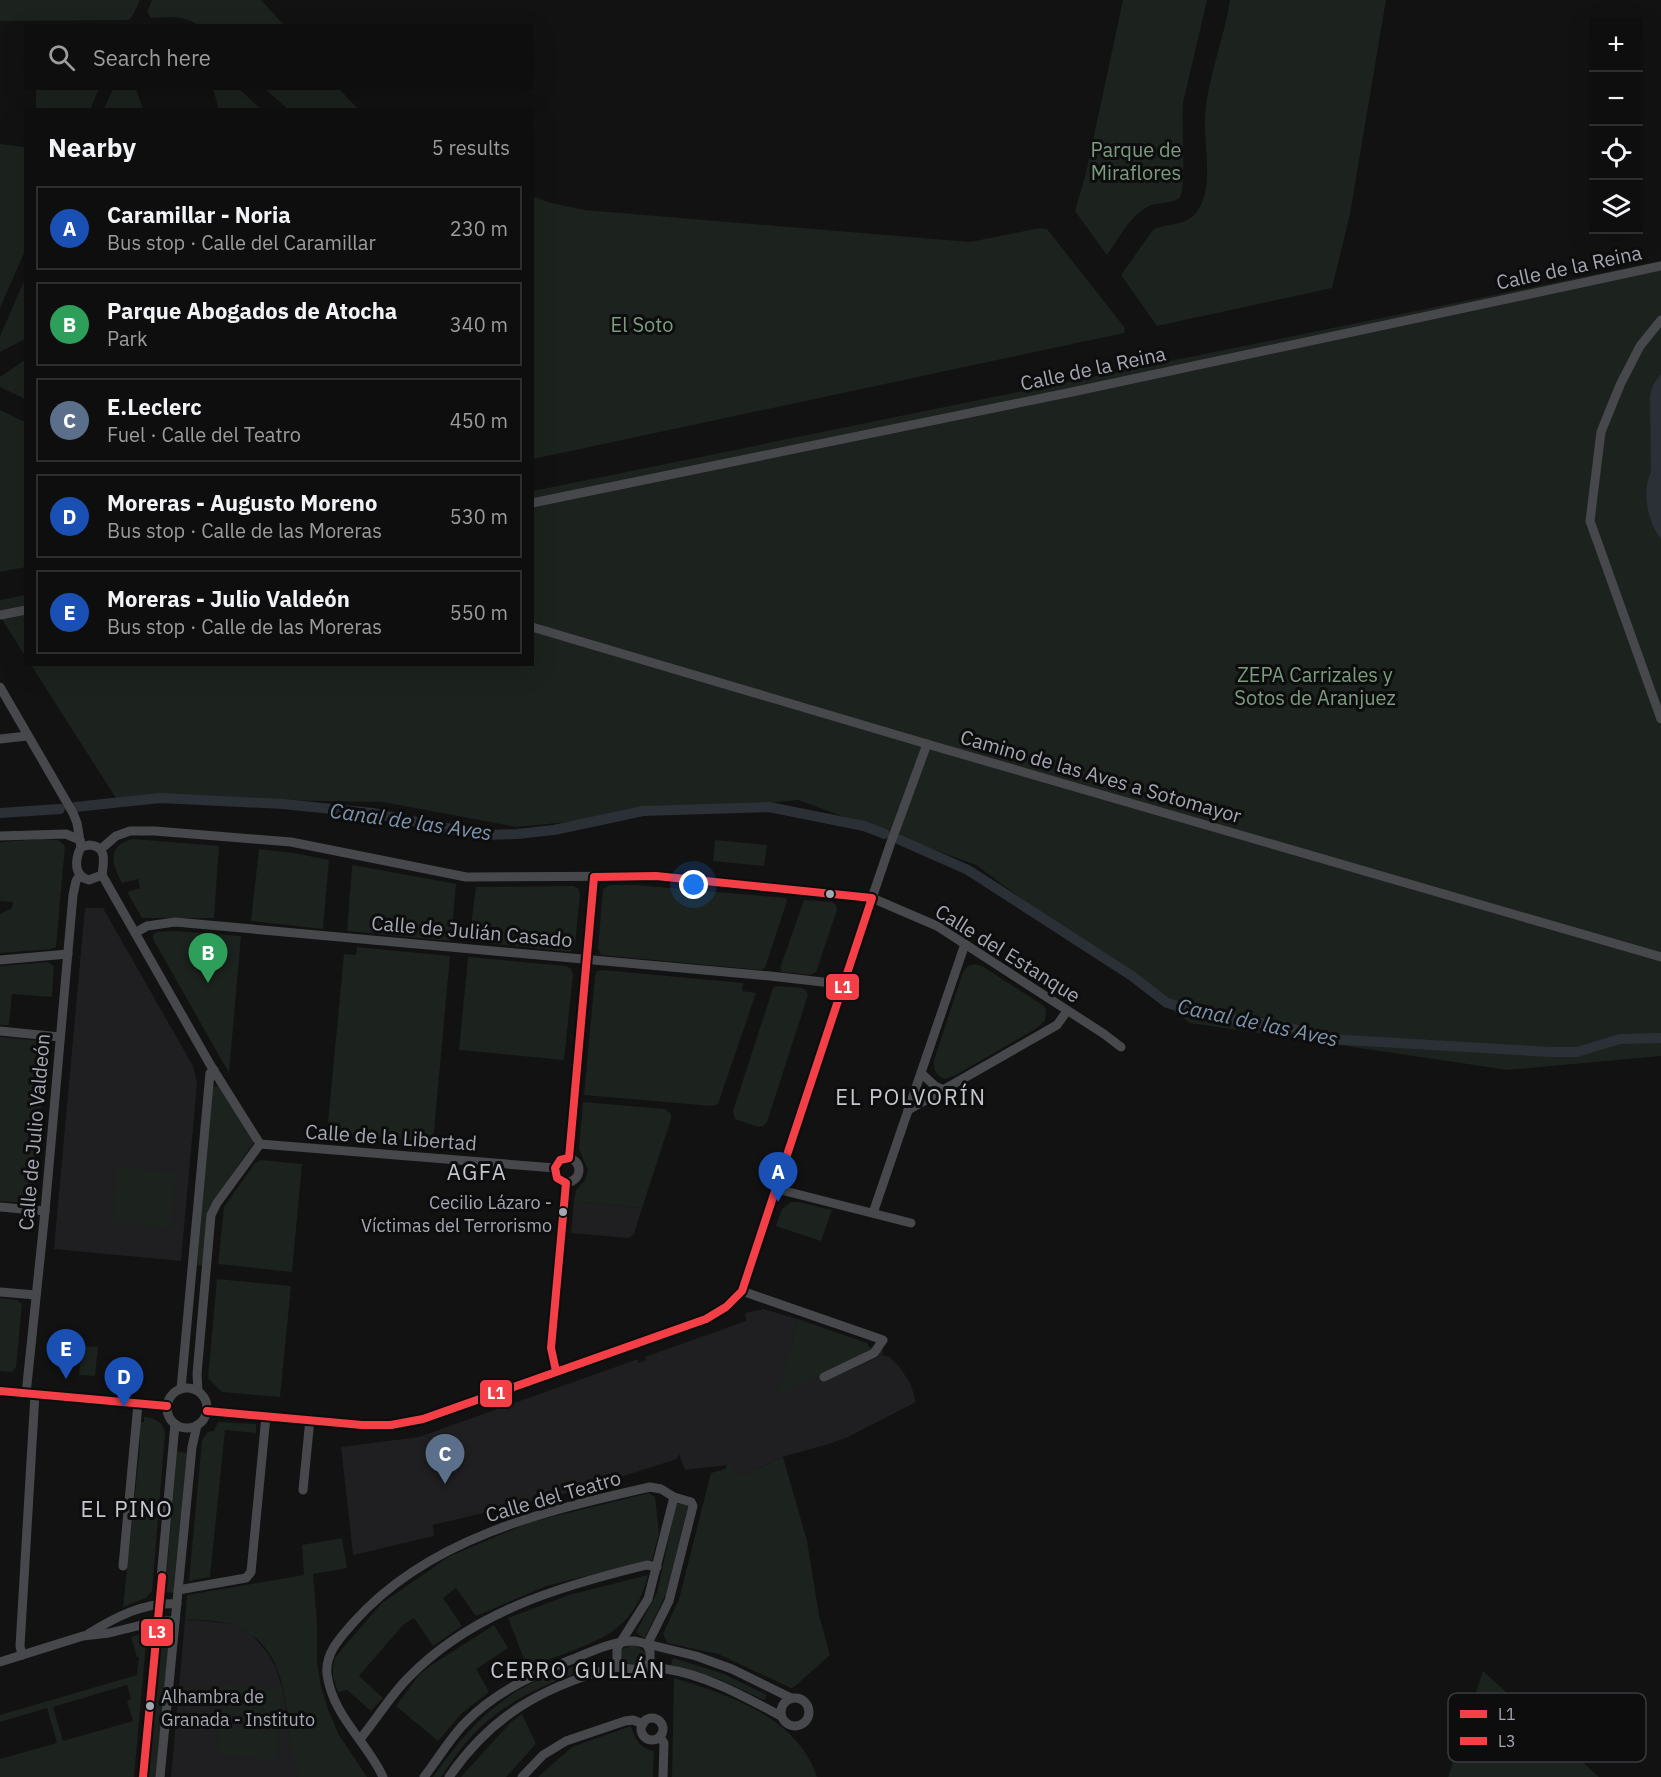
<!DOCTYPE html>
<meta charset="utf-8">
<style>
body{margin:0;font-family:"IBM Plex Sans",sans-serif;background:#171717;color:#f1f3f6}
.controls{position:absolute;right:18px;top:18px;display:grid;overflow:hidden;border-radius:0px;box-shadow:0 6px 24px #0002}
.controls button{width:54px;height:54px;display:grid;place-items:center;padding:0;border:0;border-bottom:2px solid #2e2e2e;background:#0e0e0e;color:#f1f3f6;font:30px sans-serif}
.you{position:absolute;left:694px;top:885px;width:21px;height:21px;margin:-15px;border:4px solid #fff;border-radius:50%;background:#1a73e8;box-shadow:0 0 0 9px #1a73e833}
.badge{display:grid;place-items:center;width:39px;height:39px;border-radius:50%;background:#71737a;color:#fff;font-size:20px;font-weight:700}
.pin{position:absolute;translate:-50% -50px;filter:drop-shadow(0 2px 3px #0008)}
.pin::after{content:'';position:absolute;top:32px;width:21px;height:18px;background:inherit;clip-path:polygon(0 0,100% 0,50% 100%)}
.list{margin:0;padding:0;list-style:none}
h2{display:flex;justify-content:space-between;align-items:center;height:78px;margin:0;padding:0 24px;font-size:26px}
h2 small{font-size:20px;font-weight:400;color:#9b9c9e}
.list li{display:grid;grid-template-columns:39px 1fr auto;gap:18px;align-items:center;box-sizing:border-box;height:84px;margin:0 12px 12px;padding:0 12px;border:2px solid #2e2e2e;border-radius:0px}
.list b{display:block;font-size:22px;white-space:nowrap}
.list p{margin:0;font-size:20px;white-space:nowrap;color:#9b9c9e}
.list em{font-size:20px;font-style:normal;color:#9b9c9e}
.icon{flex:none;width:33px;height:33px;fill:none;stroke:currentColor;stroke-width:2;stroke-linecap:round;stroke-linejoin:round}
.map{position:relative;flex:none;width:1661px;height:1777px;overflow:hidden}
.search{position:absolute;background:#0e0e0e;box-shadow:0 6px 24px #0002;left:24px;top:24px;width:510px;height:66px;display:flex;align-items:center;gap:15px;box-sizing:border-box;padding:0 21px;border-radius:0px;color:#9b9c9e;font-size:22px}
.panel{position:absolute;background:#0e0e0e;box-shadow:0 6px 24px #0002;left:24px;top:108px;width:510px;height:558px;border-radius:0px}
.map>svg:first-child{display:block}
.built{fill:#1f1f21}
.green{fill:#1c221d;fill-rule:evenodd}
.water{fill:#2a3036}
.lines{fill:none;stroke-linecap:round;stroke-linejoin:round}
.canal{stroke:#2a3036;stroke-width:10}
.minor{stroke:#47484b;stroke-width:9}
.bus-1-casing{stroke:#0d0d0e;stroke-width:12}
.bus-2-casing{stroke:#0d0d0e;stroke-width:12}
.bus-1{stroke:#f43f47;stroke-width:8}
.bus-2{stroke:#f43f47;stroke-width:8}
.bus-dot{fill:#a4a7b2;stroke:#0d0d0e;stroke-width:2}
.labels{text-anchor:middle;dominant-baseline:central;stroke-width:6;stroke-linejoin:round;paint-order:stroke}
.bus-label{font-size:18px;fill:#a4a7b2;stroke:#0d0d0e;text-anchor:end}
.park-label{font-size:20px;fill:#7c9c80;stroke:#0d0d0e}
.street-label{font-size:20px;fill:#a4a7b2;stroke:#0d0d0e}
.water-label{font-size:21px;font-style:italic;fill:#7d93ab;stroke:#0d0d0e}
.quarter-label{font-size:22px;letter-spacing:1.5px;fill:#c5c7cf;stroke:#0d0d0e}
.key{fill:#0d0d0e;stroke:#3a3b3f;stroke-width:1.5}
.key-label{font-size:16px;fill:#a4a7b2}
.line-badge{stroke:#0d0d0e;stroke-width:2}
.badge-label{font-size:16px;text-anchor:middle;font-weight:bold;fill:#fff}
</style>
<div class="map">
<svg width="1661" height="1777" viewBox="0 0 1661 1777">
<rect width="100%" height="100%" fill="#121213"/>
<g class="built">
<path d="M 85,908 L 103,908 L 193,1066 L 197,1083 L 181,1261 L 54,1249 Z"/>
<path d="M 574,1201 L 642,1208 L 634,1234 L 629,1238 L 571,1233 Z"/>
<path d="M 763,1309 L 798,1319 L 778,1396 L 819,1376 L 822,1382 L 883,1355 L 889,1357 L 899,1366 L 911,1385 L 916,1402 L 848,1437 L 829,1444 L 785,1456 L 745,1474 L 738,1474 L 729,1462 L 728,1465 L 685,1470 L 679,1454 L 677,1459 L 579,1490 L 433,1525 L 434,1536 L 353,1555 L 341,1447 L 419,1437 L 638,1359 L 639,1363 L 646,1360 L 645,1357 L 746,1321 L 745,1313 Z"/>
<path d="M 185,1619 L 234,1624 L 252,1635 L 267,1652 L 276,1668 L 283,1690 L 294,1763 L 298,1777 L 171,1777 Z"/>
</g>
<g class="green">
<path d="M 0,0 L 140,0 L 132,17 L 128,20 L 0,21 Z"/>
<path d="M 152,0 L 261,0 L 284,25 L 198,25 C 184,15 168,17 151,18 L 147,12 Z"/>
<path d="M 1123,0 L 1207,0 L 1183,103 C 1181,121 1187,187 1180,197 C 1175,204 1157,202 1149,206 C 1130,215 1119,239 1107,255 L 1075,211 L 1086,173 Z"/>
<path d="M 1230,0 L 1386,0 L 1350,214 L 1332,288 L 1157,326 L 1121,275 L 1153,230 C 1166,223 1185,226 1195,214 C 1215,190 1204,150 1205,121 C 1206,81 1224,40 1230,0 Z"/>
<path d="M 36,89 L 36,88 L 99,89 L 90,110 L 36,109 Z"/>
<path d="M 113,89 L 136,89 L 143,109 L 104,109 Z"/>
<path d="M 213,89 L 239,89 L 261,109 L 219,109 Z"/>
<path d="M 265,89 L 339,89 L 358,109 L 288,109 Z"/>
<path d="M 0,144 L 25,147 L 25,251 L 0,308 Z"/>
<path d="M 532,196 L 551,203 L 585,210 L 970,242 L 1040,228 L 1047,229 L 1125,328 L 1124,333 L 533,459 Z"/>
<path d="M 1661,261 L 1661,1056 L 1508,1070 L 1190,1023 L 976,865 L 798,800 L 516,827 L 383,802 L 116,798 L 31,665 L 532,664 L 533,491 Z"/>
<path d="M 25,279 L 25,339 L 0,352 L 0,336 Z"/>
<path d="M 25,360 L 25,399 L 0,387 L 0,377 Z"/>
<path d="M 0,410 L 25,422 L 26,567 L 0,572 Z"/>
<path d="M 25,595 L 25,656 L 0,616 L 0,600 Z"/>
<path d="M 43,839 L 58,840 L 65,846 L 56,947 L 51,949 L 0,953 L 0,914 L 12,908 L 13,902 L 0,901 L 0,842 Z"/>
<path d="M 133,839 L 219,846 L 214,918 L 142,918 L 127,892 L 140,888 L 138,879 L 122,883 C 112,865 106,845 133,839 Z"/>
<path d="M 715,840 L 767,845 L 764,866 L 713,861 Z"/>
<path d="M 259,849 L 294,853 L 329,860 L 323,929 L 251,921 Z"/>
<path d="M 353,865 L 456,884 L 451,940 L 449,941 L 347,931 L 352,867 Z"/>
<path d="M 635,885 L 786,898 L 787,901 L 765,968 L 761,970 L 601,955 L 598,948 L 603,889 L 610,885 Z"/>
<path d="M 573,886 L 578,888 L 580,894 L 575,945 L 570,952 L 469,941 L 476,887 Z"/>
<path d="M 804,900 L 832,902 L 836,905 L 837,910 L 816,972 L 810,975 L 782,972 L 780,968 Z"/>
<path d="M 173,931 L 241,936 L 229,1073 L 153,939 L 153,935 L 157,932 Z"/>
<path d="M 357,947 L 450,956 L 433,1142 L 327,1133 L 344,954 L 356,955 Z"/>
<path d="M 468,957 L 566,966 L 571,969 L 573,974 L 564,1060 L 459,1050 Z"/>
<path d="M 48,962 L 54,966 L 52,997 L 12,994 L 9,1025 L 0,1025 L 0,966 Z"/>
<path d="M 975,964 L 982,966 L 1044,1006 L 1046,1010 L 1045,1020 L 1037,1028 L 956,1075 L 945,1079 C 936,1076 933,1069 934,1060 L 963,972 L 968,966 Z"/>
<path d="M 603,970 L 743,983 L 742,991 L 756,993 L 718,1104 L 712,1106 L 584,1095 L 595,976 L 597,971 Z"/>
<path d="M 776,986 L 802,988 L 806,991 L 808,995 L 767,1122 L 763,1126 L 758,1127 L 735,1119 L 733,1111 L 773,988 Z"/>
<path d="M 0,1037 L 42,1041 L 47,1045 L 32,1198 L 28,1203 L 0,1201 Z"/>
<path d="M 220,1085 L 253,1140 L 253,1144 L 210,1206 L 203,1266 L 197,1265 L 212,1090 L 213,1087 Z"/>
<path d="M 583,1102 L 665,1109 L 671,1114 L 671,1119 L 642,1208 L 574,1201 L 576,1190 L 585,1180 L 588,1170 L 579,1149 Z"/>
<path d="M 261,1160 L 302,1164 L 292,1272 L 218,1264 L 224,1207 L 255,1163 Z"/>
<path d="M 117,1167 L 176,1172 L 171,1228 L 112,1223 Z"/>
<path d="M 791,1202 L 798,1202 L 832,1210 L 821,1241 L 776,1226 L 782,1209 Z"/>
<path d="M 217,1279 L 291,1286 L 280,1397 L 222,1392 L 208,1378 Z"/>
<path d="M 0,1298 L 17,1300 L 22,1304 L 16,1367 L 12,1372 L 0,1371 Z"/>
<path d="M 798,1319 L 867,1343 L 870,1348 L 872,1347 L 883,1350 L 882,1355 L 822,1382 L 819,1376 L 777,1397 Z"/>
<path d="M 82,1346 L 98,1347 L 95,1376 L 79,1375 Z"/>
<path d="M 144,1417 C 156,1418 163,1422 165,1434 L 152,1591 L 146,1598 L 123,1607 L 140,1446 L 140,1422 L 144,1422 Z"/>
<path d="M 218,1422 L 256,1424 L 256,1433 L 225,1430 L 210,1577 L 189,1581 L 202,1440 L 208,1432 L 214,1431 Z"/>
<path d="M 177,1451 L 187,1453 L 173,1593 L 165,1592 Z"/>
<path d="M 783,1457 L 807,1541 L 819,1615 L 830,1655 L 794,1687 L 791,1688 L 718,1654 L 667,1643 L 663,1634 L 679,1599 L 711,1473 L 725,1469 L 729,1461 L 738,1474 L 745,1474 Z"/>
<path d="M 649,1493 L 655,1497 L 659,1533 L 652,1560 L 546,1586 L 476,1616 L 456,1588 L 443,1598 L 462,1626 L 433,1646 L 414,1618 L 403,1625 L 359,1676 L 383,1698 L 371,1711 L 347,1690 L 338,1692 L 333,1677 L 333,1666 L 335,1658 L 346,1644 L 382,1603 L 450,1556 L 531,1522 Z"/>
<path d="M 678,1503 L 687,1505 L 688,1507 L 666,1594 L 645,1637 L 643,1638 L 636,1632 L 657,1593 L 676,1505 Z"/>
<path d="M 342,1538 L 347,1568 L 313,1574 L 317,1621 L 317,1662 L 321,1687 L 329,1712 L 339,1735 L 367,1777 L 298,1777 C 282,1731 296,1661 247,1632 C 242,1629 237,1625 231,1624 C 216,1620 200,1620 185,1619 L 187,1595 L 304,1575 L 302,1545 Z"/>
<path d="M 648,1575 C 631,1644 582,1642 528,1669 L 508,1618 L 569,1595 Z"/>
<path d="M 494,1625 L 508,1648 L 476,1669 L 489,1692 L 461,1714 L 438,1741 L 396,1706 L 419,1675 L 430,1666 Z"/>
<path d="M 147,1632 L 134,1777 L 0,1777 L 0,1759 L 57,1743 L 47,1708 L 0,1722 L 0,1715 L 137,1675 L 139,1657 L 137,1657 L 131,1637 ZM 127,1685 L 131,1699 L 127,1701 L 133,1721 L 63,1741 L 53,1707 Z"/>
<path d="M 160,1639 L 169,1643 L 157,1777 L 148,1777 Z"/>
<path d="M 631,1646 L 637,1646 L 645,1652 L 645,1660 C 639,1666 630,1665 623,1662 L 621,1654 L 622,1649 Z"/>
<path d="M 673,1658 L 724,1674 L 767,1695 L 764,1700 L 721,1680 L 671,1665 Z"/>
<path d="M 590,1661 L 593,1667 C 548,1683 505,1700 472,1736 C 460,1748 451,1763 441,1777 L 433,1777 C 463,1734 493,1700 542,1678 C 558,1672 574,1666 590,1661 Z"/>
<path d="M 1483,1671 L 1599,1777 L 1448,1777 Z"/>
<path d="M 674,1678 C 729,1695 797,1717 817,1777 L 672,1777 Z"/>
<path d="M 224,1684 L 282,1689 L 279,1718 L 222,1713 Z"/>
<path d="M 522,1714 L 536,1744 L 506,1777 L 461,1777 L 511,1722 Z"/>
<path d="M 220,1726 L 278,1731 L 275,1760 L 218,1755 Z"/>
<path d="M 631,1726 C 635,1739 639,1748 654,1751 L 653,1777 L 538,1777 L 572,1747 Z"/>
</g>
<path class="water" d="M 1661,374 L 1661,539 C 1648,523 1641,491 1651,472 L 1650,396 L 1653,385 Z"/>
<g class="lines">
<g class="canal">
<path d="M 75,807 L 160,798 L 283,804 L 372,813 L 481,835 L 517,834 L 554,830 L 643,811 L 769,807 L 864,826 L 885,834"/>
<path d="M 0,813 L 60,809"/>
<path d="M 900,840 L 968,870 L 1132,976 L 1167,1003 L 1223,1018 L 1283,1026 L 1329,1039 L 1551,1052 L 1577,1052 L 1620,1039 L 1661,1038"/>
</g>
<g class="minor">
<path d="M 1661,320 L 1640,346 L 1620,385 L 1601,432 L 1590,521 L 1661,719"/>
<path d="M 532,503 L 1072,392 L 1661,266"/>
<path d="M 0,615 L 26,610"/>
<path d="M 532,627 L 927,744 L 1661,957"/>
<path d="M 0,687 L 73,813 L 77,823 L 81,847"/>
<path d="M 0,739 L 27,736"/>
<path d="M 0,836 L 66,834 L 80,840"/>
<path d="M 89,845 C 107,846 104,861 102,875 L 89,880 C 73,876 75,859 81,847 Z"/>
<path d="M 101,849 L 116,836 L 130,831 L 155,831 L 291,842 L 466,877 L 656,876 L 872,898 L 937,926 L 1104,1034 L 1121,1047"/>
<path d="M 102,875 L 211,1066 L 260,1144 L 217,1203 L 211,1215 L 197,1374 L 198,1391"/>
<path d="M 135,933 L 147,926 L 175,922 L 770,976 L 823,982 L 842,986"/>
<path d="M 0,960 L 68,954"/>
<path d="M 0,1031 L 60,1037"/>
<path d="M 921,1073 L 935,1086 L 944,1090"/>
<path d="M 908,1110 L 1057,1025 L 1067,1011"/>
<path d="M 260,1144 L 555,1168"/>
<circle cx="567" cy="1170" r="12"/>
<path d="M 569,1158 L 594,877"/>
<path d="M 777,1189 L 911,1223"/>
<path d="M 0,1207 L 45,1211"/>
<path d="M 873,1213 L 965,944"/>
<path d="M 742,1291 L 883,1340 L 874,1353 L 824,1377"/>
<path d="M 0,1292 L 36,1295"/>
<path d="M 556,1371 L 551,1348 L 566,1183"/>
<circle cx="187" cy="1408" r="20"/>
<path d="M 181,1389 L 210,1073 L 214,1070"/>
<path d="M 0,1391 L 167,1406"/>
<path d="M 26,1394 L 45,1211 L 73,895 L 76,881 L 80,875"/>
<path d="M 207,1411 L 362,1425 L 391,1425 L 423,1419 L 706,1319 C 721,1312 732,1304 742,1291 L 842,986 L 890,845 L 927,744"/>
<path d="M 303,1490 L 310,1419"/>
<path d="M 123,1566 L 138,1404"/>
<path d="M 178,1590 L 246,1578 L 251,1572 L 266,1416"/>
<path d="M 88,1634 C 114,1618 145,1601 177,1604"/>
<path d="M 22,1655 L 20,1646 L 35,1394"/>
<path d="M 0,1662 L 83,1636 L 109,1633 L 158,1621 L 175,1621"/>
<path d="M 621,1666 L 617,1661 L 617,1648 L 648,1599 L 674,1497 L 691,1502 L 693,1506 L 669,1601 L 647,1645 L 650,1651 L 650,1663 L 645,1667"/>
<circle cx="795" cy="1712" r="14"/>
<circle cx="652" cy="1729" r="11"/>
<path d="M 660,1737 L 664,1743 L 663,1777"/>
<path d="M 360,1739 C 376,1720 390,1696 408,1678 C 472,1612 560,1586 647,1565 L 657,1567"/>
<path d="M 143,1777 L 175,1424"/>
<path d="M 160,1777 L 192,1447 L 197,1425"/>
<path d="M 383,1777 C 367,1742 332,1715 327,1674 C 325,1653 340,1638 353,1623 C 428,1538 544,1511 650,1487 L 661,1489 L 674,1497"/>
<path d="M 424,1777 C 438,1759 450,1738 466,1722 C 496,1691 535,1674 573,1659 C 592,1651 614,1641 635,1641 L 696,1656 L 732,1669 L 791,1698"/>
<path d="M 449,1777 C 491,1716 541,1688 611,1668 C 620,1666 625,1669 633,1669 C 644,1670 654,1667 666,1669 C 706,1675 745,1697 781,1716"/>
<path d="M 522,1777 L 543,1755 L 566,1741 L 625,1721 L 633,1720 L 643,1724"/>
</g>
<defs>
<g id="bus-1">
<path d="M 0,1391 L 167,1406"/>
<path d="M 207,1411 L 362,1425 L 391,1425 L 423,1419 L 706,1319 L 726,1307 L 742,1291 L 872,898 L 656,876 L 594,877 L 569,1158 L 560,1160 L 555,1168 L 557,1178 L 566,1183 L 551,1348 L 556,1371"/>
</g>
<path id="bus-2" d="M 143,1777 L 162,1577"/>
</defs>
<use href="#bus-1" class="bus-1-casing"/>
<use href="#bus-2" class="bus-2-casing"/>
<use href="#bus-1" class="bus-1"/>
<use href="#bus-2" class="bus-2"/>
</g>
<g class="bus-dot">
<circle cx="830" cy="894" r="5"/>
<circle cx="563" cy="1212" r="5"/>
<circle cx="150" cy="1706" r="5"/>
</g>
<g class="labels">
<g class="bus-label">
<text x="552" y="1202">Cecilio Lázaro -<tspan x="552" dy="23">Víctimas del Terrorismo</tspan></text>
<text x="161" y="1696" text-anchor="start">Alhambra de<tspan x="161" dy="23">Granada - Instituto</tspan></text>
</g>
<g class="park-label">
<text x="1136" y="149">Parque de<tspan x="1136" dy="23">Miraflores</tspan></text>
<text x="642" y="324">El Soto</text>
<text x="1315" y="674">ZEPA Carrizales y<tspan x="1315" dy="23">Sotos de Aranjuez</tspan></text>
</g>
<g class="street-label">
<text transform="translate(1569 267) rotate(-12)">Calle de la Reina</text>
<text transform="translate(1093 368) rotate(-12)">Calle de la Reina</text>
<text transform="translate(1101 776) rotate(16)">Camino de las Aves a Sotomayor</text>
<text transform="translate(472 931) rotate(5)">Calle de Julián Casado</text>
<text transform="translate(1008 953) rotate(32)">Calle del Estanque</text>
<text transform="translate(34 1132) rotate(-85)">Calle de Julio Valdeón</text>
<text transform="translate(391 1137) rotate(4)">Calle de la Libertad</text>
<text transform="translate(553 1496) rotate(-16)">Calle del Teatro</text>
</g>
<g class="water-label">
<text transform="translate(411 821) rotate(8)">Canal de las Aves</text>
<text transform="translate(1258 1022) rotate(12)">Canal de las Aves</text>
</g>
<g class="quarter-label">
<text x="911" y="1096">EL POLVORÍN</text>
<text x="477" y="1171">AGFA</text>
<text x="127" y="1508">EL PINO</text>
<text x="578" y="1669">CERRO GULLÁN</text>
</g>
</g>
<rect x="1448" y="1693" width="198" height="69" rx="9" class="key"/>
<rect x="1460" y="1710" width="27" height="8" fill="#f43f47"/>
<rect x="1460" y="1737" width="27" height="8" fill="#f43f47"/>
<g class="key-label">
<text x="1498" y="1720">L1</text>
<text x="1498" y="1747">L3</text>
</g>
<g class="line-badge">
<rect x="825" y="973" width="35" height="28" rx="6" fill="#f43f47"/>
<rect x="479" y="1379" width="34" height="29" rx="6" fill="#f43f47"/>
<rect x="140" y="1618" width="34" height="29" rx="6" fill="#f43f47"/>
</g>
<g class="badge-label">
<text x="843" y="993">L1</text>
<text x="496" y="1399">L1</text>
<text x="157" y="1638">L3</text>
</g>
</svg>
<div class="controls">
<button>+</button>
<button>−</button>
<button><svg class="icon" aria-label="locate" viewBox="0 0 24 24"><circle cx="12" cy="12" r="6"/><path d="M12 2v4M12 18v4M2 12h4M18 12h4"/></svg></button>
<button><svg class="icon" aria-label="layers" viewBox="0 0 24 24"><path d="M12 4l9 5-9 5-9-5zM3 14l9 5 9-5"/></svg></button>
</div>
<div class="you"></div>
<div class="pin badge" style="left:778px;top:1202px;background:#1a4fb4">A</div>
<div class="pin badge" style="left:208px;top:983px;background:#2e9e5b">B</div>
<div class="pin badge" style="left:445px;top:1484px;background:#5c6f8a">C</div>
<div class="pin badge" style="left:124px;top:1407px;background:#1a4fb4">D</div>
<div class="pin badge" style="left:66px;top:1379px;background:#1a4fb4">E</div>
<div class="search"><svg class="icon" aria-label="search" viewBox="0 0 24 24"><circle cx="10" cy="10" r="6"/><path d="M15 15l6 6"/></svg>Search here</div>
<section class="panel">
<h2>Nearby<small>5 results</small></h2>
<ul class="list">
<li><span class="badge" style="background:#1a4fb4">A</span><div><b>Caramillar - Noria</b><p>Bus stop · Calle del Caramillar</p></div><em>230 m</em></li>
<li><span class="badge" style="background:#2e9e5b">B</span><div><b>Parque Abogados de Atocha</b><p>Park</p></div><em>340 m</em></li>
<li><span class="badge" style="background:#5c6f8a">C</span><div><b>E.Leclerc</b><p>Fuel · Calle del Teatro</p></div><em>450 m</em></li>
<li><span class="badge" style="background:#1a4fb4">D</span><div><b>Moreras - Augusto Moreno</b><p>Bus stop · Calle de las Moreras</p></div><em>530 m</em></li>
<li><span class="badge" style="background:#1a4fb4">E</span><div><b>Moreras - Julio Valdeón</b><p>Bus stop · Calle de las Moreras</p></div><em>550 m</em></li>
</ul>
</section>
</div>
